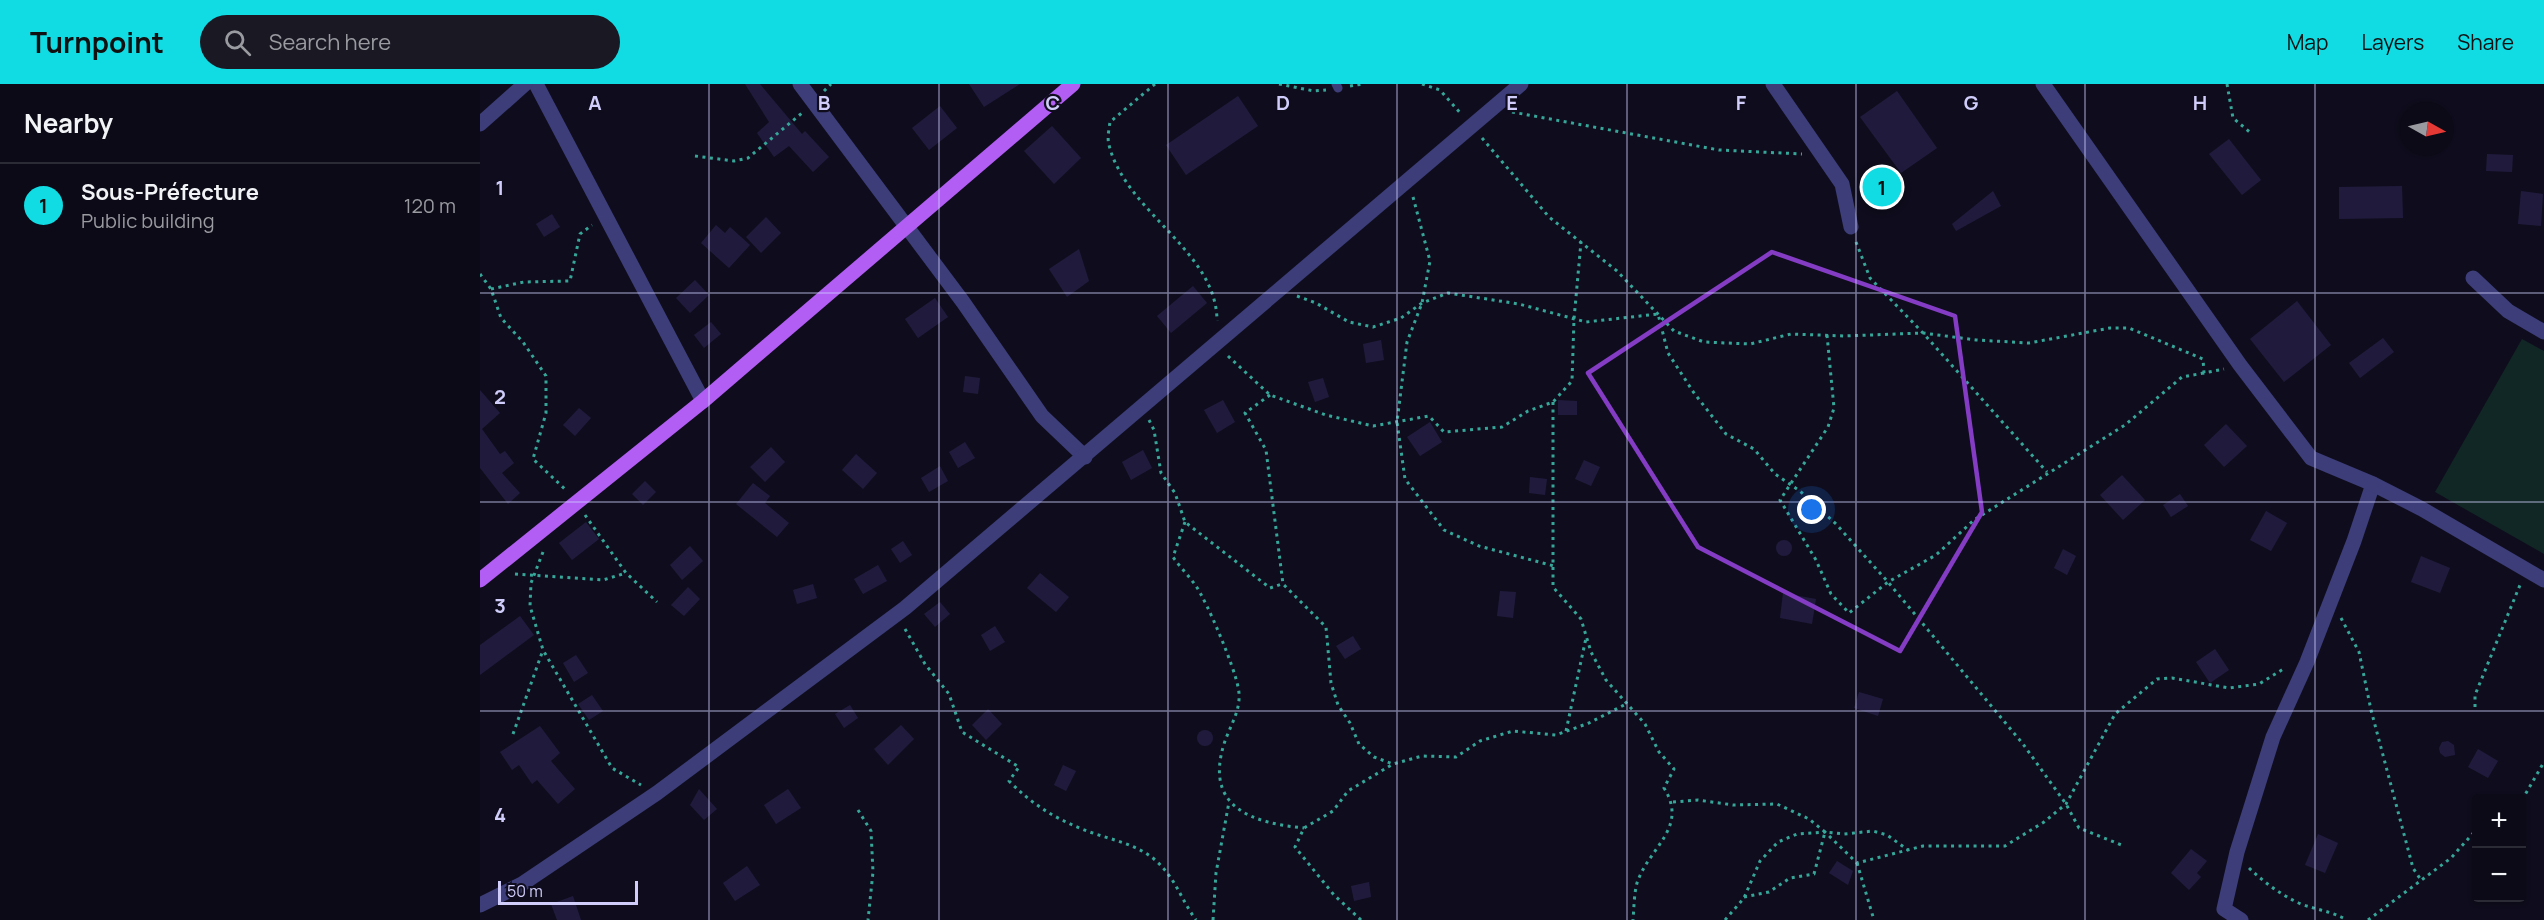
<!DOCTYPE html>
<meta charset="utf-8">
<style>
body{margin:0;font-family:Manrope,sans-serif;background:#191823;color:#f1f3f6}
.controls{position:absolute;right:18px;bottom:18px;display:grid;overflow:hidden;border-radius:6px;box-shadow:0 2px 4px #0004}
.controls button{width:54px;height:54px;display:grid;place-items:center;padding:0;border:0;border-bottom:2px solid #2b2b35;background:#0b0a16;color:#f1f3f6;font:30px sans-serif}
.compass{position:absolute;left:1920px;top:18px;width:54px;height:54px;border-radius:50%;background:#0b0a16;box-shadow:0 2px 4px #0004;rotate:98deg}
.scale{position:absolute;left:18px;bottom:15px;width:140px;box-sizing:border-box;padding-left:6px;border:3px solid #d0cdfb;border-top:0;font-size:16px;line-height:21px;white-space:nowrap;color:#d0cdfb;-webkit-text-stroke:4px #0f0d1d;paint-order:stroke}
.you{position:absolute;left:1332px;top:426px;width:21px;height:21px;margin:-15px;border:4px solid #fff;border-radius:50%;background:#1a73e8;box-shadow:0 0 0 9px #1a73e833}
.badge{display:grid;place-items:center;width:39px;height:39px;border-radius:50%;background:#11dbe3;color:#111;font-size:20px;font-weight:700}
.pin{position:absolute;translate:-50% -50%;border:3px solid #fff;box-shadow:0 2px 6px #0006}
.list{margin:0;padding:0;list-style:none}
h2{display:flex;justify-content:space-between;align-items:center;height:78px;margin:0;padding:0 24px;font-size:26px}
h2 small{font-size:20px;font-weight:400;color:#9a9aa1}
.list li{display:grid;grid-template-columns:39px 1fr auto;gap:18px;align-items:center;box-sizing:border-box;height:84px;padding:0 24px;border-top:2px solid #2b2b35}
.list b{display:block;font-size:22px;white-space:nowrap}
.list p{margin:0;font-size:20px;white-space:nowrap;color:#9a9aa1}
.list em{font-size:20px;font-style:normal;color:#9a9aa1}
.icon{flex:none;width:33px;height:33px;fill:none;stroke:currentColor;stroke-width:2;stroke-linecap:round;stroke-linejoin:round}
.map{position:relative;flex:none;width:2064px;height:836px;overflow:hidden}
header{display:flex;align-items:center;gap:36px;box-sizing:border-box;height:84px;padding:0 30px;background:#11dbe3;color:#111}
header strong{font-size:28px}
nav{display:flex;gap:33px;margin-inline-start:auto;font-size:21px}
.search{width:420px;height:54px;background:#191823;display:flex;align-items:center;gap:15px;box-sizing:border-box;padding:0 21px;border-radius:33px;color:#9a9aa1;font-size:22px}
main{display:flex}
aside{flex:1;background:#0b0a16}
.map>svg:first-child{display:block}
.green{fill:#112725}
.building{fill:#201b3d}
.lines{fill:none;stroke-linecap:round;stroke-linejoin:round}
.path{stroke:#36a699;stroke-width:3;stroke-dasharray:3 4.5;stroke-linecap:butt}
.service{stroke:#3c3d79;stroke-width:9}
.minor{stroke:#3c3d79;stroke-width:15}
.tertiary{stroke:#3c3d79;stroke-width:15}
.primary{stroke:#b25df3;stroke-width:15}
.marked{fill:none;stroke:#843cc5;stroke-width:4.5;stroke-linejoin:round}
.grid{fill:none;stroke:#d0cdfb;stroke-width:1.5;stroke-opacity:0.55}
.grid-label{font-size:20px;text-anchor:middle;font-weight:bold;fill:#d0cdfb;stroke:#0f0d1d;stroke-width:4.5;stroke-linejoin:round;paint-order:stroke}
</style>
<header>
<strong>Turnpoint</strong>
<div class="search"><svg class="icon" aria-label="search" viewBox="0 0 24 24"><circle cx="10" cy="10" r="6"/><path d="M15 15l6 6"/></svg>Search here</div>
<nav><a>Map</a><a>Layers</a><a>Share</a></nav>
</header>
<main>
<aside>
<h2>Nearby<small></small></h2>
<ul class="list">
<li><span class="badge">1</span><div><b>Sous-Préfecture</b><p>Public building</p></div><em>120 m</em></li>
</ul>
</aside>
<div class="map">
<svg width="2064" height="836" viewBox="0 0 2064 836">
<rect width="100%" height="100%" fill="#0f0d1d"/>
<path class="green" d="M 2042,255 L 2064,267 L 2064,470 L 1955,408 Z"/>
<g class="building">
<path d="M 265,0 L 280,0 L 322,50 L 325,47 L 349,73 L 333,88 L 309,62 L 294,73 L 277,49 L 289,38 Z"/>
<path d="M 489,0 L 540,0 L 504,23 Z"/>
<path d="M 1417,7 L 1457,64 L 1421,89 L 1380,33 Z"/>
<path d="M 758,12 L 778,42 L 706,91 L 686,61 Z"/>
<path d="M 460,22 L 477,44 L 449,66 L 432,44 Z"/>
<path d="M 572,42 L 601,74 L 574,100 L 544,67 Z"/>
<path d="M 1749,55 L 1781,96 L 1762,111 L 1729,70 Z"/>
<path d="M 2007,70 L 2033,71 L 2032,88 L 2006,87 Z"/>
<path d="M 1922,102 L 1923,134 L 1859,135 L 1859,103 Z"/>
<path d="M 1513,107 L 1521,122 L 1476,147 L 1472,140 Z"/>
<path d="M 2041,107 L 2063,110 L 2061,142 L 2038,140 Z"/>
<path d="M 72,130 L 80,143 L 64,153 L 56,140 Z"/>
<path d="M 286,133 L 301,149 L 281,169 L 266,153 Z"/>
<path d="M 236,141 L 245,149 L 250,143 L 270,161 L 249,184 L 221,159 Z"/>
<path d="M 599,165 L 609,197 L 587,213 L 569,185 Z"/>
<path d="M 215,196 L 229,211 L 210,229 L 196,214 Z"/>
<path d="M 713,202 L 727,219 L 691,249 L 677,232 Z"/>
<path d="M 455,214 L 468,233 L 438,254 L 425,235 Z"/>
<path d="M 1817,217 L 1851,261 L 1804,298 L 1770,255 Z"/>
<path d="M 231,238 L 241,250 L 224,264 L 214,251 Z"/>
<path d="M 1903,254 L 1914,268 L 1880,294 L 1869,279 Z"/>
<path d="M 901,256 L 904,276 L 886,279 L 883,260 Z"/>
<path d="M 485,292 L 500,294 L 498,310 L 483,308 Z"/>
<path d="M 843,294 L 849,313 L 835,318 L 828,298 Z"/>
<path d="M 0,306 L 20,329 L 2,345 L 20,370 L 25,367 L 34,379 L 22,389 L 40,409 L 28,420 L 0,384 Z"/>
<path d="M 743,316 L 755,338 L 737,349 L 724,326 Z"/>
<path d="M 1078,316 L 1097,317 L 1097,331 L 1078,331 Z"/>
<path d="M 99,324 L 111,334 L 95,352 L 83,341 Z"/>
<path d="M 950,338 L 962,358 L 940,372 L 927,353 Z"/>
<path d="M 1746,340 L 1767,362 L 1744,383 L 1724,361 Z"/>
<path d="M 485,358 L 495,374 L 478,384 L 469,368 Z"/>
<path d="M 291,363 L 305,378 L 285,398 L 270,383 Z"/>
<path d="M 663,366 L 672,384 L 651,396 L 642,378 Z"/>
<path d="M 376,370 L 397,389 L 383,405 L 362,386 Z"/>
<path d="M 1104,376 L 1120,383 L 1111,402 L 1095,395 Z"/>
<path d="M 460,382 L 468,397 L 449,408 L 441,394 Z"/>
<path d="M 1642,391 L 1665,416 L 1643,436 L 1620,411 Z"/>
<path d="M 1050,393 L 1067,395 L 1065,411 L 1049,409 Z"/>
<path d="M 165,397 L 176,408 L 163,421 L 152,410 Z"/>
<path d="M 273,399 L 290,412 L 285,419 L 309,439 L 297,453 L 256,420 Z"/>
<path d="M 1700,410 L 1708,422 L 1691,433 L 1683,421 Z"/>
<path d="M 1786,427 L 1807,439 L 1791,467 L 1770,456 Z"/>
<path d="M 106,438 L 119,455 L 92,476 L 79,459 Z"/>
<circle cx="1304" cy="464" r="8"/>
<path d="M 423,457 L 432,471 L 420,479 L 411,465 Z"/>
<path d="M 210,462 L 223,477 L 202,496 L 190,481 Z"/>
<path d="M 1583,465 L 1596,472 L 1587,491 L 1574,484 Z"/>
<path d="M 1941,472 L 1970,484 L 1960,509 L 1931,498 Z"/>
<path d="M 398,481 L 407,497 L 383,510 L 374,495 Z"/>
<path d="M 560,489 L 589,513 L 576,528 L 547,504 Z"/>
<path d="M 333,500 L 337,514 L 317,520 L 313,506 Z"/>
<path d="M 208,503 L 220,515 L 204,532 L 191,521 Z"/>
<path d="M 1020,507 L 1036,508 L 1033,534 L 1017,532 Z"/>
<path d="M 1303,509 L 1336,515 L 1332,540 L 1300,534 Z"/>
<path d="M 460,518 L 470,530 L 455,543 L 444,530 Z"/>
<path d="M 40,532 L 54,551 L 0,591 L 0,561 Z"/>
<path d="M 515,542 L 525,558 L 510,567 L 501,551 Z"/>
<path d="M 873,552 L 881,565 L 865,575 L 856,562 Z"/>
<path d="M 1735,565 L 1749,586 L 1730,599 L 1716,578 Z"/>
<path d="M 96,571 L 108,589 L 94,598 L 83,579 Z"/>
<path d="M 1379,608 L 1403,615 L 1398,632 L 1374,624 Z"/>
<path d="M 112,611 L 123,627 L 109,636 L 98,620 Z"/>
<path d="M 370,621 L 378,634 L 364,644 L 355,630 Z"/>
<path d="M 508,625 L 522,640 L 506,656 L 492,641 Z"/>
<path d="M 421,641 L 434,655 L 408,681 L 394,665 Z"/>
<path d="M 60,642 L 80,669 L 71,677 L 95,705 L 78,720 L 57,696 L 52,700 L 39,681 L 32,686 L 20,668 Z"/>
<circle cx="725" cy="654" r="8"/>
<path d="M 1968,657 L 1974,661 L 1975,671 L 1965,673 L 1960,669 L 1959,664 L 1962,658 Z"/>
<path d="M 1998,665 L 2018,677 L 2008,694 L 1988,683 Z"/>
<path d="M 583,681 L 596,687 L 586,707 L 574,701 Z"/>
<path d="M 219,705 L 237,725 L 224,736 L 210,721 Z"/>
<path d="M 308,705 L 321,724 L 296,740 L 284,721 Z"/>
<path d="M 1838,750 L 1858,759 L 1845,789 L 1825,781 Z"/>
<path d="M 1711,765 L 1727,777 L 1717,789 L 1721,793 L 1709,806 L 1691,789 Z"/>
<path d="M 1357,777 L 1373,787 L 1368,801 L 1349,789 Z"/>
<path d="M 267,782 L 280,801 L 255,817 L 243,799 Z"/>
<path d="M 889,798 L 891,813 L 874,817 L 871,802 Z"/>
<path d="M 93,812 L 101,836 L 77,836 L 71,820 Z"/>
</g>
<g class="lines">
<g class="path">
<path d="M 675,0 L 630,38 C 629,45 627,54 629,61 C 646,129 737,167 737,237"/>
<path d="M 799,0 L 834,7 L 846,6"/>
<path d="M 942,0 L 960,6 L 982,31"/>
<path d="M 1747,0 L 1753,34 L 1772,50"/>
<path d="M 870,2 L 883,0"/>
<path d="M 344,7 L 351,0"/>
<path d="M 1032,28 L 1239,66 L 1322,70"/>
<path d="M 1002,54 L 1069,133 L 1137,187 L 1194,247 L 1224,258 L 1270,260 L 1311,250 L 1364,252 L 1443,249 L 1496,256 L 1549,259 L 1630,244 L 1649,244 L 1723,275 L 1724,289 L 1744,285"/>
<path d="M 215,72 L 254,77 L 268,74 L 322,29"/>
<path d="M 933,113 L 950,177 L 942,219 L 927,258 L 917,338 L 925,395 L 964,446 L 999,462 L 1074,482"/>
<path d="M 1376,158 L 1390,194 L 1443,249 L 1567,388"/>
<path d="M 0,190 L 11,205 L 21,234 L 43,258 L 66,292 L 66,329 L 53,375 L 87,407"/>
<path d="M 11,205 L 44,198 L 90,197 L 100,150 L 112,141"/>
<path d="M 817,212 L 836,219 L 869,238 L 893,243 L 921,234 L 942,219 L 968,209 L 1039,220 L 1106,238 L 1178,230 L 1188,269 L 1214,309 L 1246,350 L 1274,365 L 1295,390 L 1320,407 L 1356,440 L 1408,498 L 1543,660 L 1586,720 L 1599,744 L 1644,762"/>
<path d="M 1347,251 L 1354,324 L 1348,343 L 1300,416 L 1336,476 L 1351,510 L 1369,529 L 1408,498 L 1456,471 L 1494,436 L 1645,341 L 1702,293 L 1724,289"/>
<path d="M 748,272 L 790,311 L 846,331 L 893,342 L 949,332 L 964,348 L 1022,343 L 1048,327 L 1073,318 L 1092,297 L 1094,235 L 1101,158"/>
<path d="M 790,311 L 765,329 L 786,366 L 803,500 L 846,543 L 851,599 L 858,621 L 870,639 L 879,660 L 894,673 L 913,680 L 942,672 L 976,673 L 1000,657 L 1033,647 L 1076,651 L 1109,639 L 1146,620"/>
<path d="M 1073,318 L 1073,503 L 1101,535 L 1111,568 L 1126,596 L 1165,640 L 1179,668 L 1194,685 L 1184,704 C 1209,744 1169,763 1157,799 C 1154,810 1154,824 1153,836"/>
<path d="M 669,336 L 674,346 L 681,389 L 695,409 L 705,438 L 790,504 L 802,500"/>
<path d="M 105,431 L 146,489 L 177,518"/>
<path d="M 705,438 L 693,473 C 700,483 709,492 716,502 C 728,520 754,582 758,603 C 763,624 750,641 744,660 C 724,724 773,739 824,744"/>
<path d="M 63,468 L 51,499 L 50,522 L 63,566 L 132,684 L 161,701"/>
<path d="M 35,490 L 123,496 L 146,489"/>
<path d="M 1861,534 L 1879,568 L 1891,626 L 1933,784 L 1941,796"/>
<path d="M 425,545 L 445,580 L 469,610 L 482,648 L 539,683 L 529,697 C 551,719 572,733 602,745 C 626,755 653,758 674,775 C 696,794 700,814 716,836"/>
<path d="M 1995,623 L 1995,611 L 2040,501"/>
<path d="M 1086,647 L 1106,554"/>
<path d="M 33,650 L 63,566"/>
<path d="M 2042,716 L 2064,678"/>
<path d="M 1193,718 L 1218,716 L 1253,721 L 1297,720 L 1329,735 L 1345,748 L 1364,750 L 1393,747 L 1407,751 L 1428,766"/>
<path d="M 378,726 L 391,747 L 393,788 L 388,836"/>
<path d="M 1377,779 L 1394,836"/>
<path d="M 1769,784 C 1785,799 1801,811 1821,820 C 1837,826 1851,827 1867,836"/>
<path d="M 1264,813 L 1289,808 L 1310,794 L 1334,790 L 1345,748"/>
<path d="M 733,836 L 736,789 L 749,718"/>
<path d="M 881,836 L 854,811 L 815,763 L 824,744 L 853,727 L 868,707 L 913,680"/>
<path d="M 1245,836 L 1264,814 L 1280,777 L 1298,758 L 1317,750 L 1345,748 L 1377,779 L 1443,762 L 1525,762 L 1564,738 L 1586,720 L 1635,630 L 1677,595 L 1692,594 L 1749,604 L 1779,600 L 1805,584"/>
<path d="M 1888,836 L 1971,774 L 1996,746"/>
</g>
<path class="service" d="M 856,0 L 858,4"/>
<g class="minor">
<path d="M 56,0 L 223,317"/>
<path d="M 320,0 L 483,218 L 562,332 L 605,373"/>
<path d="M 1293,0 L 1362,100 L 1371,143"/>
<path d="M 0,40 L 45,0"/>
<path d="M 1993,194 L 2028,227 L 2064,248"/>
<path d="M 0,821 L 42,800 L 177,709 L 425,524 L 1041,0"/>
<path d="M 1761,836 L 1744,825 L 1757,768 L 1793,653 L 1827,578 L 1874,457 L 1893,400"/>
</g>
<path class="tertiary" d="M 1563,0 L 1760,281 L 1831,374 L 1893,400 L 1942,425 L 2064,496"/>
<path class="primary" d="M 0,496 L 223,317 L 593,0"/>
</g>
<path class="marked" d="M 1292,168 L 1475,232 L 1502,428 L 1420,567 L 1218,463 L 1108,289 Z"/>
<path class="grid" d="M 229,0 L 229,836M 459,0 L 459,836M 688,0 L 688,836M 917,0 L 917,836M 1147,0 L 1147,836M 1376,0 L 1376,836M 1605,0 L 1605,836M 1835,0 L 1835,836M 0,209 L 2064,209M 0,418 L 2064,418M 0,627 L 2064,627"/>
<g class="grid-label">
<text x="115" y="26">A</text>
<text x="344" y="26">B</text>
<text x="573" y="26">C</text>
<text x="803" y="26">D</text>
<text x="1032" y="26">E</text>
<text x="1261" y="26">F</text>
<text x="1491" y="26">G</text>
<text x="1720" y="26">H</text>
<text x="20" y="111">1</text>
<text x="20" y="320">2</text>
<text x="20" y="529">3</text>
<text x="20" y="738">4</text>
</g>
</svg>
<div class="controls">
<button>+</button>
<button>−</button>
</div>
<svg class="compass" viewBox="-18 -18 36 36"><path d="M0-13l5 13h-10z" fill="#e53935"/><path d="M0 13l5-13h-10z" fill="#9a9aa1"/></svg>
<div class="scale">50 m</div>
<div class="you"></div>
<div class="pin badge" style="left:1402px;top:103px">1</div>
</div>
</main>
